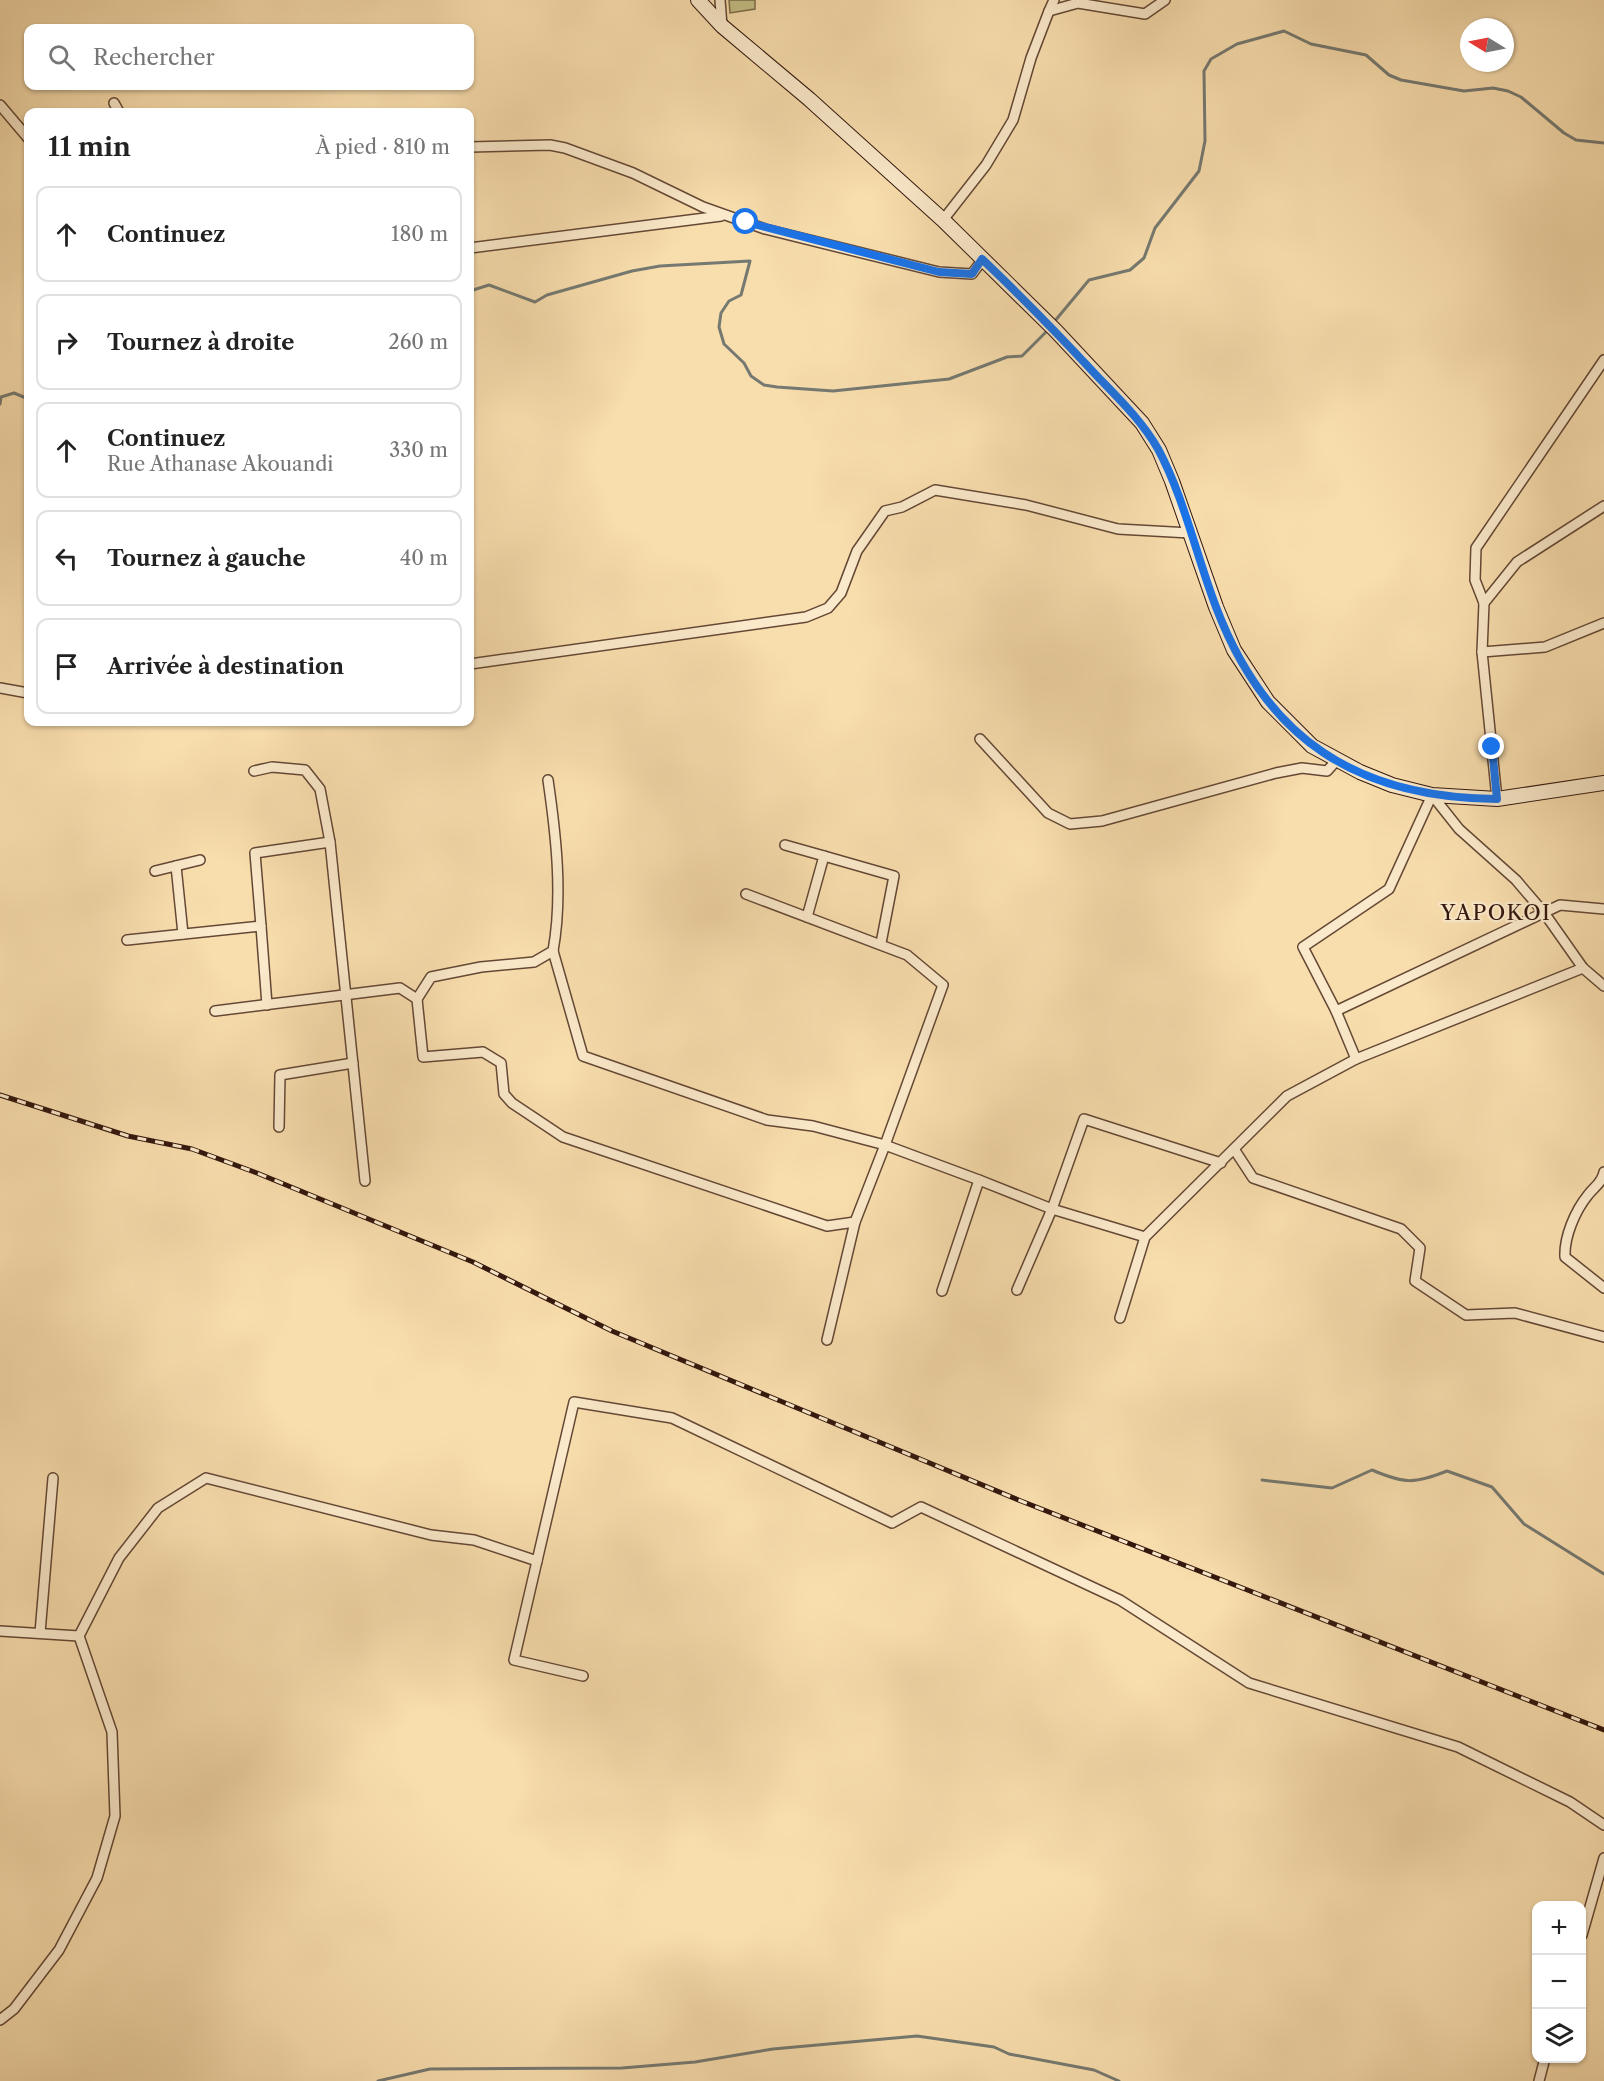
<!DOCTYPE html>
<html lang="fr">
<meta charset="utf-8">
<style>
body{margin:0;font-family:"Libre Caslon Text",serif;background:#f2f2f2;color:#222}
.controls{position:absolute;right:18px;bottom:18px;display:grid;overflow:hidden;border-radius:12px;box-shadow:0 2px 4px #0004}
.controls button{width:54px;height:54px;display:grid;place-items:center;padding:0;border:0;border-bottom:2px solid #e0e0e0;background:#fff;color:#222;font:30px sans-serif}
.compass{position:absolute;left:1460px;top:18px;width:54px;height:54px;border-radius:50%;background:#fff;box-shadow:0 2px 4px #0004;rotate:280deg}
.stop{position:absolute;width:18px;height:18px;margin:-14px;border:4px solid #1a73e8;border-radius:50%;background:#fff}
.stop.end{background:#1a73e8;border-color:#fff;box-shadow:0 2px 6px #0008}
.list{margin:0;padding:0;list-style:none}
h2{display:flex;justify-content:space-between;align-items:center;height:78px;margin:0;padding:0 24px;font-size:26px}
h2 small{font-size:20px;font-weight:400;color:#767676}
.list li{display:grid;grid-template-columns:39px 1fr auto;gap:18px;align-items:center;box-sizing:border-box;height:96px;margin:0 12px 12px;padding:0 12px;border:2px solid #e0e0e0;border-radius:12px}
.list b{display:block;font-size:22px;white-space:nowrap}
.list p{margin:0;font-size:20px;white-space:nowrap;color:#767676}
.list em{font-size:20px;font-style:normal;color:#767676}
.icon{flex:none;width:33px;height:33px;fill:none;stroke:currentColor;stroke-width:2;stroke-linecap:round;stroke-linejoin:round}
.map{position:relative;flex:none;width:1604px;height:2081px;overflow:hidden}
.search{position:absolute;background:#fff;box-shadow:0 2px 4px #0004;left:24px;top:24px;width:450px;height:66px;display:flex;align-items:center;gap:15px;box-sizing:border-box;padding:0 21px;border-radius:12px;color:#767676;font-size:22px}
.panel{position:absolute;background:#fff;box-shadow:0 2px 4px #0004;left:24px;top:108px;width:450px;height:618px;border-radius:12px}
.map>svg:first-child{display:block}
.green{fill:#c4bf85;stroke:#7c6b49;stroke-width:1.5}
.lines{fill:none;stroke-linecap:round;stroke-linejoin:round}
.stream{stroke:#757971;stroke-width:3}
.street-casing{stroke:#644835;stroke-width:12}
.secondary-casing{stroke:#33170d;stroke-width:16}
.street{stroke:#fae9ca;stroke-width:9}
.secondary{stroke:#fae9ca;stroke-width:14}
.rail-casing{stroke:#33170d;stroke-width:5}
.rail{stroke:#fae9ca;stroke-width:3;stroke-dasharray:9;stroke-linecap:butt}
.route{stroke:#1a73e8;stroke-width:8}
.labels{text-anchor:middle;dominant-baseline:central;stroke-width:4.5;stroke-linejoin:round;paint-order:stroke}
.quarter-label{font-size:21px;letter-spacing:1.5px;fill:#33170d;stroke:#fae9ca}
</style>
<div class="map">
<svg width="1604" height="2081" viewBox="0 0 1604 2081">
<rect width="100%" height="100%" fill="#f8ddad"/>
<filter id="stains"><feTurbulence type="fractalNoise" baseFrequency=".00333" numOctaves="4"/><feColorMatrix values="0 0 0 0 .2 0 0 0 0 .09 0 0 0 0 .02 0 0 0 .5 -.17"/></filter>
<radialGradient id="worn" r=".72"><stop offset=".6" stop-color="#630" stop-opacity="0"/><stop offset="1" stop-color="#630" stop-opacity=".3"/></radialGradient>
<path class="green" d="M 729,0 L 755,0 L 755,9 L 730,13 Z"/>
<g class="lines">
<g class="stream">
<path d="M 470,291 L 489,285 L 535,302 L 547,295 L 632,271 L 660,266 L 750,261 L 741,295 L 729,301 L 721,313 L 719,327 L 724,344 L 744,363 L 751,376 L 764,385 L 777,387 L 833,391 L 949,379 L 1007,357 L 1022,356 L 1048,330"/>
<path d="M 1054,322 L 1089,280 L 1130,270 L 1144,258 L 1155,228 L 1199,171 L 1205,141 L 1204,71 L 1211,59 L 1237,44 L 1284,31 L 1311,44 L 1366,55 L 1389,75 L 1401,80 L 1464,91 L 1493,88 L 1508,91 L 1521,97 L 1564,133 L 1576,140 L 1604,143"/>
<path d="M 0,404 L 1,397 L 14,393 L 26,398 L 28,403"/>
<path d="M 1262,1480 L 1332,1488 L 1372,1470 C 1405,1484 1414,1484 1447,1471 L 1492,1487 L 1524,1524 L 1604,1574"/>
<path d="M 378,2081 L 430,2069 L 622,2068 L 695,2062 L 773,2049 L 917,2036 L 994,2047 L 1009,2054 L 1094,2070 L 1119,2081"/>
</g>
<defs>
<g id="street">
<path d="M 720,0 L 722,26"/>
<path d="M 1049,11 L 1054,0"/>
<path d="M 114,103 L 119,112"/>
<path d="M 0,105 L 28,138"/>
<path d="M 470,147 L 550,145 L 565,148 L 633,173 L 703,207 L 765,229 L 939,272 L 972,274 L 983,259"/>
<path d="M 943,220 L 986,165 L 1013,120 L 1031,58 L 1049,11 L 1078,3 L 1145,14 L 1165,0"/>
<path d="M 470,248 L 721,216"/>
<path d="M 1484,603 L 1475,580 L 1476,548 L 1604,360"/>
<path d="M 1482,652 L 1545,647 L 1604,623"/>
<path d="M 470,664 L 806,617 L 828,608 L 841,593 L 857,551 L 885,511 L 902,507 L 935,490 L 1026,505 L 1118,529 L 1190,533"/>
<path d="M 0,688 L 28,693"/>
<path d="M 980,739 L 1048,813 L 1070,824 L 1102,821 L 1276,773 L 1302,768 L 1327,771 L 1336,761"/>
<path d="M 254,771 L 272,767 L 305,770 L 320,789 L 330,842"/>
<path d="M 1497,799 L 1482,652 L 1484,603 L 1517,562 L 1604,506"/>
<path d="M 785,845 L 824,856 L 807,917"/>
<path d="M 824,856 L 894,876 L 881,943"/>
<path d="M 176,866 L 183,934"/>
<path d="M 155,871 L 200,860"/>
<path d="M 261,926 L 255,853 L 330,842 L 365,1181"/>
<path d="M 127,940 L 261,926 L 267,1005"/>
<path d="M 553,951 L 583,1056 L 767,1120 L 813,1126 L 885,1145 L 943,985 L 907,955 L 746,894"/>
<path d="M 417,999 L 431,977 L 481,967 L 534,962 L 553,951 C 563,896 556,835 548,780"/>
<path d="M 215,1011 L 400,988 L 417,999 L 423,1057 L 483,1052 L 501,1063 L 504,1094 L 512,1103 L 563,1137 L 827,1226 L 855,1222"/>
<path d="M 1336,1011 L 1560,905 L 1604,909"/>
<path d="M 1356,1059 L 1336,1011 L 1303,947 L 1389,889 L 1432,795 L 1459,829 L 1516,880 L 1545,914 L 1583,968 L 1604,986"/>
<path d="M 279,1127 L 280,1075 L 353,1063"/>
<path d="M 1234,1149 L 1253,1178 L 1401,1229 L 1420,1248 L 1415,1281 L 1466,1315 L 1515,1313 L 1604,1337"/>
<path d="M 1604,1172 C 1602,1183 1594,1187 1588,1195 C 1575,1211 1564,1237 1565,1257 L 1604,1288"/>
<path d="M 979,1180 L 1052,1209 L 1017,1290"/>
<path d="M 1145,1237 L 1052,1209 L 1084,1119 L 1221,1163"/>
<path d="M 1120,1318 L 1145,1237 L 1287,1096 L 1356,1059 L 1583,968"/>
<path d="M 827,1340 L 855,1222 L 885,1145 L 979,1180 L 942,1291"/>
<path d="M 537,1561 L 514,1660 L 583,1676"/>
<path d="M 0,1631 L 79,1636"/>
<path d="M 40,1633 L 53,1478"/>
<path d="M 1582,1935 L 1604,1858"/>
<path d="M 0,2020 L 14,2009 L 59,1950 L 97,1878 L 115,1816 L 112,1732 L 79,1636 L 119,1558 L 158,1508 L 206,1478 L 431,1535 L 474,1540 L 537,1561 L 574,1402 L 672,1418 L 892,1523 L 921,1507 L 1120,1600 L 1249,1683 L 1458,1747 L 1570,1802 L 1604,1825"/>
<path d="M 1539,2081 L 1545,2058"/>
</g>
<path id="secondary" d="M 698,0 L 722,26 L 809,99 L 943,220 L 1056,331 L 1142,423 L 1159,450 L 1172,481 L 1216,607 L 1234,650 L 1268,702 L 1312,746 L 1360,772 L 1392,785 L 1432,795 L 1497,799 L 1604,783"/>
</defs>
<use href="#street" class="street-casing"/>
<use href="#secondary" class="secondary-casing"/>
<use href="#street" class="street"/>
<use href="#secondary" class="secondary"/>
<defs>
<path id="rail" d="M 0,1095 L 128,1136 L 192,1149 L 257,1173 L 473,1262 L 612,1331 L 1021,1501 L 1604,1730"/>
</defs>
<use href="#rail" class="rail-casing"/>
<use href="#rail" class="rail"/>
</g>
<g class="lines">
<path class="route" d="M 746,222 L 939,272 L 972,274 L 982,259 C 1022,297 1060,336 1097,376 C 1119,399 1142,421 1158,449 C 1184,497 1196,555 1216,607 C 1266,739 1357,798 1497,799 L 1492,747"/>
</g>
<g class="labels">
<g class="quarter-label">
<text x="1496" y="912">YAPOKOI</text>
</g>
</g>
<rect width="100%" height="100%" filter="url(#stains)"/>
<rect width="100%" height="100%" fill="url(#worn)"/>
</svg>
<div class="controls">
<button>+</button>
<button>−</button>
<button><svg class="icon" aria-label="layers" viewBox="0 0 24 24"><path d="M12 4l9 5-9 5-9-5zM3 14l9 5 9-5"/></svg></button>
</div>
<svg class="compass" viewBox="-18 -18 36 36"><path d="M0-13l5 13h-10z" fill="#e53935"/><path d="M0 13l5-13h-10z" fill="#767676"/></svg>
<div class="stop" style="left:746px;top:222px"></div>
<div class="stop end" style="left:1492px;top:747px"></div>
<div class="search"><svg class="icon" aria-label="search" viewBox="0 0 24 24"><circle cx="10" cy="10" r="6"/><path d="M15 15l6 6"/></svg>Rechercher</div>
<section class="panel">
<h2>11 min<small>À pied · 810 m</small></h2>
<ul class="list">
<li><svg class="icon" aria-label="ahead" viewBox="0 0 24 24"><path d="M12 20V5M6 11l6-6 6 6"/></svg><div><b>Continuez</b></div><em>180 m</em></li>
<li><svg class="icon" aria-label="right" viewBox="0 0 24 24"><path d="M7 20v-9h11M14 6l5 5-5 5"/></svg><div><b>Tournez à droite</b></div><em>260 m</em></li>
<li><svg class="icon" aria-label="ahead" viewBox="0 0 24 24"><path d="M12 20V5M6 11l6-6 6 6"/></svg><div><b>Continuez</b><p>Rue Athanase Akouandi</p></div><em>330 m</em></li>
<li><svg class="icon" aria-label="left" viewBox="0 0 24 24"><path d="M17 20v-9H6M10 6l-5 5 5 5"/></svg><div><b>Tournez à gauche</b></div><em>40 m</em></li>
<li><svg class="icon" aria-label="arrive" viewBox="0 0 24 24"><path d="M6 21V4h12l-3 4 3 4H6"/></svg><div><b>Arrivée à destination</b></div></li>
</ul>
</section>
</div>
